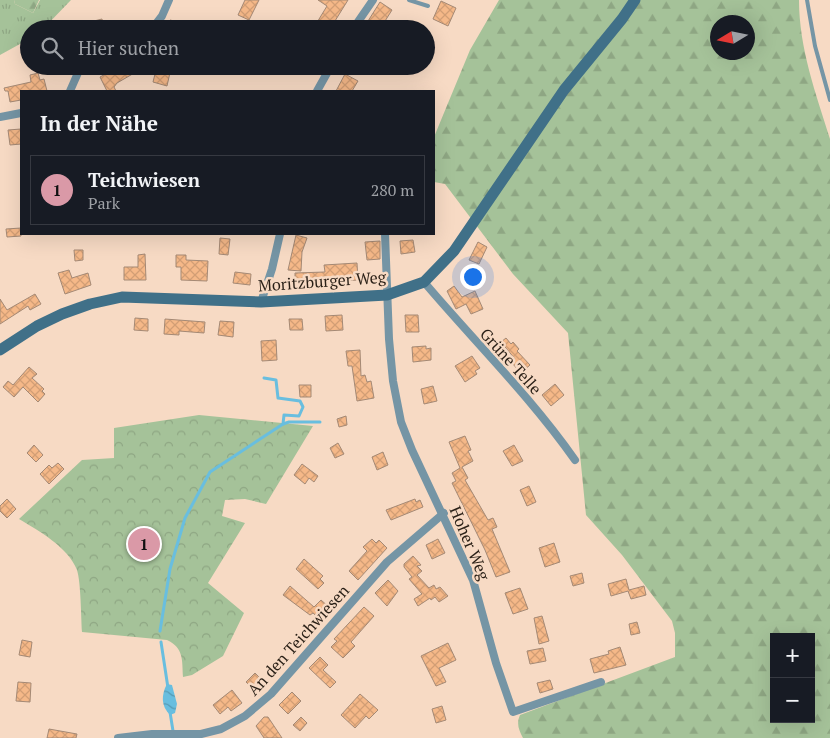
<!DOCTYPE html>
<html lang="de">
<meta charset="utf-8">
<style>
body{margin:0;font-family:"PT Serif",serif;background:#20242c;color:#f1f3f6}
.controls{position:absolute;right:15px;bottom:15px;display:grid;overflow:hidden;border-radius:0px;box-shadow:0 5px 20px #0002}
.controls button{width:45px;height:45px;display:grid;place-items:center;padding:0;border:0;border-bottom:1px solid #363941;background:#171b24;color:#f1f3f6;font:25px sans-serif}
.compass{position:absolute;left:710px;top:15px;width:45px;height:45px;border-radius:50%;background:#171b24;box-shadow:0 5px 20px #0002;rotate:260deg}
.you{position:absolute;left:472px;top:276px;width:18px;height:18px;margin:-12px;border:4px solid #fff;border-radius:50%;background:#1a73e8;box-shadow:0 0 0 8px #1a73e833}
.badge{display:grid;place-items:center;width:32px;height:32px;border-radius:50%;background:#da99a7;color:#111;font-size:16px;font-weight:700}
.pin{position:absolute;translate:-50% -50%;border:2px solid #fff;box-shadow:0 1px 5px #0006}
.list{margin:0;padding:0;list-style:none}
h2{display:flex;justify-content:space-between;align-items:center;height:65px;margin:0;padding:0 20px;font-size:21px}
h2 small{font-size:16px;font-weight:400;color:#9ea1a6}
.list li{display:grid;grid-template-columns:32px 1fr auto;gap:15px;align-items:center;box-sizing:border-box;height:70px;margin:0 10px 10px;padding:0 10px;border:1px solid #363941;border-radius:0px}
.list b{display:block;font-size:19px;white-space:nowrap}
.list p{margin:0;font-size:16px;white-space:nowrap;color:#9ea1a6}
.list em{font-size:16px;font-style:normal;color:#9ea1a6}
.icon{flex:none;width:28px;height:28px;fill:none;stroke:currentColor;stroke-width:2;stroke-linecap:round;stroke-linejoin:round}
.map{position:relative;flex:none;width:830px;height:738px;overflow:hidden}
.search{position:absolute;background:#171b24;box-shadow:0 5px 20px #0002;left:20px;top:20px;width:415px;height:55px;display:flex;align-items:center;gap:12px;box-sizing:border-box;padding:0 18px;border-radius:28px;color:#9ea1a6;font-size:19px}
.panel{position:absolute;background:#171b24;box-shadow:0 5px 20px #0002;left:20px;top:90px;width:415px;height:145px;border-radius:0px}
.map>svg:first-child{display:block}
.grass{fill:url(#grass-tufts)}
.forest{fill:url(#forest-firs);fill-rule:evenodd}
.park{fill:url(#park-crowns)}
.water{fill:url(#water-waves)}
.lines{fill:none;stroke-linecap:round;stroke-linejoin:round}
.stream{stroke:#69bedf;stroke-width:3}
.building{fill:url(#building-cross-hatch);stroke:#a48975}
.lane{stroke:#7595a5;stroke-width:4}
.street{stroke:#7595a5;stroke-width:8}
.secondary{stroke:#407088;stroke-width:11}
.labels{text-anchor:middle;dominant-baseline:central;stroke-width:5;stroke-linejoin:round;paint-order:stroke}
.street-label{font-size:16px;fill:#291f16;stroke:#f7dac4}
</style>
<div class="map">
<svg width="830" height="738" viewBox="0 0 830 738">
<defs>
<pattern id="grass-tufts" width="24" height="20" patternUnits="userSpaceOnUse" patternTransform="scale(1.25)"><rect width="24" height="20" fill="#a5c299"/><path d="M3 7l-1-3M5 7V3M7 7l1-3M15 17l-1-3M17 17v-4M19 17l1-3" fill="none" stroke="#8ea683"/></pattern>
<pattern id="forest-firs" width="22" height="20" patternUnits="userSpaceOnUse" patternTransform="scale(1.25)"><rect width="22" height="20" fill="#a5c299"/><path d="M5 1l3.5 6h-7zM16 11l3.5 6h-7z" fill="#8ea683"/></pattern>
<pattern id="park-crowns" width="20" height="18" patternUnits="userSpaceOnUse" patternTransform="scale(1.25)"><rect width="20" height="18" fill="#a5c299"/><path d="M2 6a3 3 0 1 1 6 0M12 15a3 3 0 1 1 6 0" fill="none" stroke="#8ea683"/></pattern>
<pattern id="water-waves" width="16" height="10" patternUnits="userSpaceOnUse" patternTransform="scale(1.25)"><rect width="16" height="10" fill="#69bedf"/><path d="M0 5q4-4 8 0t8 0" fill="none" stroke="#569ab4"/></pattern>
<pattern id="building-cross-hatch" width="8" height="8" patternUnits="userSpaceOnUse" patternTransform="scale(1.25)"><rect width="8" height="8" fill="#f5b888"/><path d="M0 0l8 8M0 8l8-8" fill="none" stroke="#d29e75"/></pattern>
</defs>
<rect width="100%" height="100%" fill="#f7dac4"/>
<path class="grass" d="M 0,0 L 14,0 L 15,4 L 33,13 L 40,0 L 71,0 L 43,29 L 29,29 L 29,39 L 0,55 Z"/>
<g class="forest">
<path d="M 14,0 L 39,0 L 33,13 L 15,4 Z"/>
<path d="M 499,0 L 799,0 C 799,48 816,94 830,139 L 830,738 L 523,738 C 519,730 516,724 520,715 L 675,657 L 675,633 L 672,621 L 622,555 L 586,515 L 568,333 L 513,274 L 445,184 L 434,182 L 434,137 L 470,50 ZM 718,22 L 748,22 L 748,52 L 718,52 ZM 774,637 L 811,637 L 811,719 L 774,719 Z"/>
</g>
<path class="park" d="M 199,415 L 313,426 L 266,504 L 245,499 L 225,500 L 222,516 L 245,523 L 208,583 L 244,613 L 223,656 L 192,675 L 183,677 C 182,660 184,648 167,640 L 82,632 C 81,617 81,583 77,570 C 68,547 39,531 19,519 L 82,460 L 114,458 L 114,428 Z"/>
<path class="water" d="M 167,684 L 172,685 L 177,704 L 175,713 L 170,715 C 161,706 161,695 167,684 Z"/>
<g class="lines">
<g class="stream">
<path d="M 264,378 L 276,380 L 278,398 L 300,401 L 303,407 L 299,416 L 284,415 L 283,424"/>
<path d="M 160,631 L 170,569 L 185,518 L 210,472 L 283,424 L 289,422 L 320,422"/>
<path d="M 161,642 L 168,688"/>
<path d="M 170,712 L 173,731"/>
</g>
</g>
<g class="building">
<path d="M 245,0 L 259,0 L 249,20 L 238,15 Z"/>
<path d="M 318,0 L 348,0 L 330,29 L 313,29 L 327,6 Z"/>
<path d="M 441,1 L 456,8 L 448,26 L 433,19 Z"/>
<path d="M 380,2 L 392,10 L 380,29 L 363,29 Z"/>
<path d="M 102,19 L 104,29 L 92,29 L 90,22 Z"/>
<path d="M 170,20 L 194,26 L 194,29 L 168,29 Z"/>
<path d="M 120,66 L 133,66 L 136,72 L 117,83 L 114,87 L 116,91 L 107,91 L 100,77 Z"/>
<path d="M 157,66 L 171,68 L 167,86 L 153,82 Z"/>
<path d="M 38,73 L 40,80 L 44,79 L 47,91 L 21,91 L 21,100 L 10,102 L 8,91 L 5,91 L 4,88 L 31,82 L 30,75 Z"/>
<path d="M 345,74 L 358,81 L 352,91 L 336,91 Z"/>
<path d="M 21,129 L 21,144 L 10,145 L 8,130 Z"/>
<path d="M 21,228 L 21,236 L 7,237 L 6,229 Z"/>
<path d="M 296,235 L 307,238 L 302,252 L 301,271 L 288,270 Z"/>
<path d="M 220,238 L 230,239 L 228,255 L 219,254 Z"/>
<path d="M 413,240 L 415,252 L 401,254 L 400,241 Z"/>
<path d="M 380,241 L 380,259 L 367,260 L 365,242 Z"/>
<path d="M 478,242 L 487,247 L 479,264 L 469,260 Z"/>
<path d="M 74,250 L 83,250 L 83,260 L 75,261 Z"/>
<path d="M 145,254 L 146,280 L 124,280 L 124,267 L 138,267 L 138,255 Z"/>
<path d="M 176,255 L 186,255 L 186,260 L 208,261 L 207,281 L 181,280 L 181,267 L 176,267 Z"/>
<path d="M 357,263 L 358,280 L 295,284 L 295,273 L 325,272 L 324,265 Z"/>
<path d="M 69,270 L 72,278 L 88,273 L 91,285 L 65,294 L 58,273 Z"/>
<path d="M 235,272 L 251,274 L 250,285 L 233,283 Z"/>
<path d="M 454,286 L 462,297 L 475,291 L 483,309 L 471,314 L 466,304 L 456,309 L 447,291 Z"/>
<path d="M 35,294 L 41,304 L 30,310 L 28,306 L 0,324 L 0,299 L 7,310 Z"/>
<path d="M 342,315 L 343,330 L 326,331 L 325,316 Z"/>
<path d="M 405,315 L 418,315 L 419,332 L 406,332 Z"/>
<path d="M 135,318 L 148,319 L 148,331 L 134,330 Z"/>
<path d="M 165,319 L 205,322 L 204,333 L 179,331 L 179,335 L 164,334 Z"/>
<path d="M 289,319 L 302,319 L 303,330 L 290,330 Z"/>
<path d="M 220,321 L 234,322 L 233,337 L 218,335 Z"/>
<path d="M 506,338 L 511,344 L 513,342 L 519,349 L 517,351 L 530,365 L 521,373 L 511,362 L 515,359 L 501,342 Z"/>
<path d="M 276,340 L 277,360 L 262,361 L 261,341 Z"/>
<path d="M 426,346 L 426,349 L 431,348 L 431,360 L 413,362 L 412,347 Z"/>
<path d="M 360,350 L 361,376 L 365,375 L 367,382 L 371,381 L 374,398 L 357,401 L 352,366 L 348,366 L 346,351 Z"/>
<path d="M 472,356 L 480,368 L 475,371 L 477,374 L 465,382 L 455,366 Z"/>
<path d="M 29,367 L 37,374 L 32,378 L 44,389 L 42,391 L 45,394 L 38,402 L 23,387 L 14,397 L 3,387 L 8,381 L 13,385 Z"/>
<path d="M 555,384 L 564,395 L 551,406 L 542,395 Z"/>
<path d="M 299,385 L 311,385 L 311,397 L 300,397 Z"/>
<path d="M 433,386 L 437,401 L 424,404 L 421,389 Z"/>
<path d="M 346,416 L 347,425 L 339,427 L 337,419 Z"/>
<path d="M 465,436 L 471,450 L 468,451 L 473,461 L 462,467 L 468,478 L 465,480 L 488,520 L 493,518 L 497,527 L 492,529 L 510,572 L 496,577 L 485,550 L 452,483 L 456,481 L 452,473 L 460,468 L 449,442 Z"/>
<path d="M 338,443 L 344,454 L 335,458 L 330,448 Z"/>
<path d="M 34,445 L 43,455 L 36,462 L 27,453 Z"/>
<path d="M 514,445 L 523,461 L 512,466 L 503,451 Z"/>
<path d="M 383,452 L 388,465 L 377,470 L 372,457 Z"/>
<path d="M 58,463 L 64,469 L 49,484 L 40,474 L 49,465 L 52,468 Z"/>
<path d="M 302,464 L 318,476 L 314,482 L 309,478 L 305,484 L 294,475 Z"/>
<path d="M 529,486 L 536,502 L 527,506 L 520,490 Z"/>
<path d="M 7,499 L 16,509 L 7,518 L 0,511 L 0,506 Z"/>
<path d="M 415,499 L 416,502 L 420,500 L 423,507 L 391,520 L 386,510 Z"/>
<path d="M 372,539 L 376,543 L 379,540 L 387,548 L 358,580 L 349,571 L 367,551 L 363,547 Z"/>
<path d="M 438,539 L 445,553 L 432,559 L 426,545 Z"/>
<path d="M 554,543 L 560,562 L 545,567 L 539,548 Z"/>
<path d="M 413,556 L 421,565 L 417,566 L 422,571 L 417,575 L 429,588 L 434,585 L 436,589 L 440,587 L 448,596 L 439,602 L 435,597 L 431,600 L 430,598 L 418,606 L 414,599 L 422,594 L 409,579 L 412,577 L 404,567 L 404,564 Z"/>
<path d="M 304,559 L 323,576 L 320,579 L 324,583 L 318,589 L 296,569 Z"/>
<path d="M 582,573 L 584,583 L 573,586 L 570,576 Z"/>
<path d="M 626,579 L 629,590 L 644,586 L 646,595 L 631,599 L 628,591 L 611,596 L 608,584 Z"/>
<path d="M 388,580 L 398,591 L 387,606 L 375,593 Z"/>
<path d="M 290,586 L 314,607 L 321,600 L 330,608 L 320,619 L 313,613 L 310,615 L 283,595 Z"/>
<path d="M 520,588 L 528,609 L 513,614 L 505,593 Z"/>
<path d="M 364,607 L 374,616 L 351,642 L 355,646 L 343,658 L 331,647 L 337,641 L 334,639 Z"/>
<path d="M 542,616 L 549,641 L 539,644 L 534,618 Z"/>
<path d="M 637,622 L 640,633 L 631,635 L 629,624 Z"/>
<path d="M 22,640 L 32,642 L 30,657 L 19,655 Z"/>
<path d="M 448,643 L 456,660 L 439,668 L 446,682 L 436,686 L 421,656 Z"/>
<path d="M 620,647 L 626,665 L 594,673 L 590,659 L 609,654 L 608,651 Z"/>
<path d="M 543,648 L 546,661 L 530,664 L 527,651 Z"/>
<path d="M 320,657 L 328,665 L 323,670 L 336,682 L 330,688 L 309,668 Z"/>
<path d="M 255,673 L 265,683 L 256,692 L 246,682 Z"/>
<path d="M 550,680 L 553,689 L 540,693 L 537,683 Z"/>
<path d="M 18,682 L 31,683 L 30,702 L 16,701 Z"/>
<path d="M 232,690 L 242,703 L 231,711 L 228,707 L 220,714 L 213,705 Z"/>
<path d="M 292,692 L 301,701 L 288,714 L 279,705 Z"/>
<path d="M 360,694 L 378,710 L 369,719 L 366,716 L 355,728 L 341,715 Z"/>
<path d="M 442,706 L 446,720 L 436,723 L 432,709 Z"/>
<path d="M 264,717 L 268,717 L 282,738 L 264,738 L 256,726 Z"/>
<path d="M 301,717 L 307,723 L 300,731 L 293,725 Z"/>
<path d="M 49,729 L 77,734 L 76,738 L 47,738 Z"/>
</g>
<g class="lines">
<g class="lane">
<path d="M 409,0 L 428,6"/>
<path d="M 807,0 L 815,46 L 830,100"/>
<path d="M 197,66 L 226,73"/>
</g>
<g class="street">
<path d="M 152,29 L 162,16 L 169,0"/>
<path d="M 353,29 L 373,0"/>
<path d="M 70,91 L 81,66"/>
<path d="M 317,91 L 331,66"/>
<path d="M 0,117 L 21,113"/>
<path d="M 385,234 L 389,339 L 393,381 L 401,422 L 412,450 L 473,580 L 496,663 L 513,712 L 601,682"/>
<path d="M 424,282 C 474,341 530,396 575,460"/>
<path d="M 261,302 L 272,269 L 280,234"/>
<path d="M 118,738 L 152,734 L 201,734 L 221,729 L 245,716 L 271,694 L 387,562 L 444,513"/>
</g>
<path class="secondary" d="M 0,350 L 37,326 L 62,314 L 90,304 L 122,297 L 261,302 L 387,295 L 424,282 L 454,251 L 564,90 L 622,19 L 635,0"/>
</g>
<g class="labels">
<g class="street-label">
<text transform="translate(322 281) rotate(-4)">Moritzburger Weg</text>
<text transform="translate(511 361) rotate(48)">Grüne Telle</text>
<text transform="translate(470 543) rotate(67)">Hoher Weg</text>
<text transform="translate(298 640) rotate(-48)">An den Teichwiesen</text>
</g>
</g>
</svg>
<div class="controls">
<button>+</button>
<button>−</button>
</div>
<svg class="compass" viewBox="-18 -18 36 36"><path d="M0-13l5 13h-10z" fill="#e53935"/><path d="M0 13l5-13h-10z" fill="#9ea1a6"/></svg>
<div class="you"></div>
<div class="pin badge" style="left:144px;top:544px">1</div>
<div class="search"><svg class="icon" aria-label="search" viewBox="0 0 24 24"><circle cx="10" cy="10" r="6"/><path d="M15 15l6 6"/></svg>Hier suchen</div>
<section class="panel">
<h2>In der Nähe<small></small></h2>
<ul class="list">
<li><span class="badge">1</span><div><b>Teichwiesen</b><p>Park</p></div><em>280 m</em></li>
</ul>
</section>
</div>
